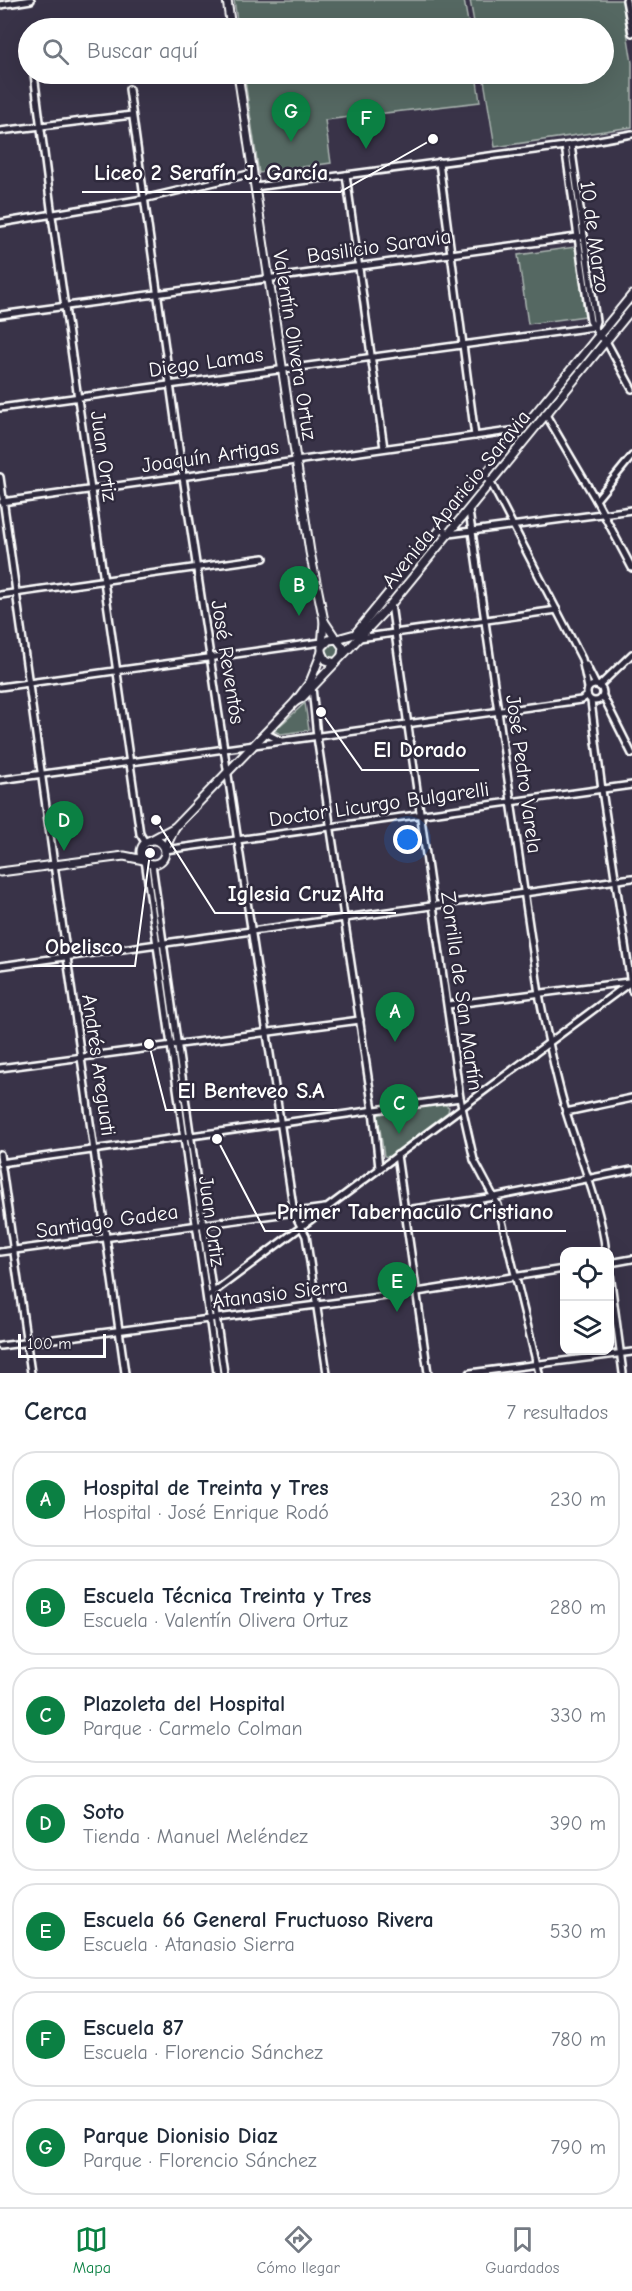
<!DOCTYPE html>
<html lang="es">
<meta charset="utf-8">
<style>
body{margin:0;font-family:"Comic Neue",sans-serif;background:#f6f6f7;color:#1f2937}
.controls{position:absolute;right:18px;bottom:18px;display:grid;overflow:hidden;border-radius:12px;box-shadow:0 6px 24px #0002}
.controls button{width:54px;height:54px;display:grid;place-items:center;padding:0;border:0;border-bottom:2px solid #e0e1e3;background:#fff;color:#1f2937;font:30px sans-serif}
.scale{position:absolute;left:18px;bottom:15px;width:88px;box-sizing:border-box;padding-left:6px;border:3px solid #fff;border-top:0;font-size:16px;line-height:21px;white-space:nowrap;color:#fff;-webkit-text-stroke:4px #2f2a3d;paint-order:stroke}
.you{position:absolute;left:408px;top:840px;width:21px;height:21px;margin:-15px;border:4px solid #fff;border-radius:50%;background:#1a73e8;box-shadow:0 0 0 9px #1a73e833}
.badge{display:grid;place-items:center;width:39px;height:39px;border-radius:50%;background:#0b8043;color:#fff;font-size:20px;font-weight:700}
.pin{position:absolute;translate:-50% -50px;filter:drop-shadow(0 2px 3px #0008)}
.pin::after{content:'';position:absolute;top:32px;width:21px;height:18px;background:inherit;clip-path:polygon(0 0,100% 0,50% 100%)}
.list{margin:0;padding:0;list-style:none}
h2{display:flex;justify-content:space-between;align-items:center;height:78px;margin:0;padding:0 24px;font-size:26px}
h2 small{font-size:20px;font-weight:400;color:#747a83}
.list li{display:grid;grid-template-columns:39px 1fr auto;gap:18px;align-items:center;box-sizing:border-box;height:96px;margin:0 12px 12px;padding:0 12px;border:2px solid #e0e1e3;border-radius:24px}
.list b{display:block;font-size:22px;white-space:nowrap}
.list p{margin:0;font-size:20px;white-space:nowrap;color:#747a83}
.list em{font-size:20px;font-style:normal;color:#747a83}
.icon{flex:none;width:33px;height:33px;fill:none;stroke:currentColor;stroke-width:2;stroke-linecap:round;stroke-linejoin:round}
.map{position:relative;flex:none;width:632px;height:1373px;overflow:hidden}
.search{position:absolute;background:#fff;box-shadow:0 6px 24px #0002;left:18px;right:18px;top:18px;height:66px;display:flex;align-items:center;gap:15px;box-sizing:border-box;padding:0 21px;border-radius:33px;color:#747a83;font-size:22px}
.sheet{height:834px;background:#fff}
nav{display:flex;justify-content:space-around;align-items:center;box-sizing:border-box;height:84px;border-top:2px solid #e0e1e3;background:#fff;font-size:16px;color:#747a83}
nav a{display:grid;justify-items:center;gap:3px}
nav .on{color:#0b8043}
.map>svg:first-child{display:block}
.green{fill:#556862;stroke:#aab4b0;stroke-width:1.5}
.lines{fill:none;stroke-linecap:round;stroke-linejoin:round}
.minor-casing{stroke:#fff;stroke-width:10}
.tertiary-casing{stroke:#fff;stroke-width:11}
.minor{stroke:#2f2a3d;stroke-width:5}
.tertiary{stroke:#2f2a3d;stroke-width:7}
.labels{text-anchor:middle;dominant-baseline:central;stroke-width:5;stroke-linejoin:round;paint-order:stroke}
.street-label{font-size:21px;fill:#fff;stroke:#2f2a3d}
.leader{fill:none;stroke:#fff;stroke-width:2}
.callout-dot{fill:#fff;stroke:#2f2a3d;stroke-width:2}
.callout-label{font-size:22px;text-anchor:middle;font-weight:bold;fill:#fff;stroke:#2f2a3d;stroke-width:5;stroke-linejoin:round;paint-order:stroke}
</style>
<div class="map">
<svg width="632" height="1373" viewBox="0 0 632 1373">
<rect width="100%" height="100%" fill="#393348"/>
<filter id="ink" filterUnits="userSpaceOnUse"><feTurbulence type="fractalNoise" baseFrequency=".0167" numOctaves="2"/><feDisplacementMap in="SourceGraphic" scale="12" xChannelSelector="R" yChannelSelector="G"/><feConvolveMatrix kernelMatrix="1 2 1 2 8 2 1 2 1" color-interpolation-filters="sRGB"/></filter>
<g filter="url(#ink)">
<g class="green">
<path d="M 234,0 L 464,0 L 469,28 L 238,28 Z"/>
<path d="M 470,0 L 622,0 L 632,63 L 632,127 L 495,147 L 483,74 L 604,74 L 604,28 L 475,28 Z"/>
<path d="M 244,74 L 476,74 L 480,102 L 325,120 L 331,163 L 259,173 Z"/>
<path d="M 575,247 L 585,316 L 528,324 L 518,255 Z"/>
<path d="M 333,642 L 340,647 L 340,651 L 332,660 L 326,656 L 326,650 Z"/>
<path d="M 305,703 L 309,730 L 281,734 L 274,731 Z"/>
<path d="M 444,1104 L 449,1107 L 448,1112 L 388,1157 L 384,1156 L 378,1116 L 379,1114 Z"/>
</g>
<g class="lines">
<defs>
<g id="minor">
<path d="M 626,0 L 632,33"/>
<path d="M 0,5 L 31,0"/>
<path d="M 34,74 L 52,216 L 140,834 L 145,842"/>
<path d="M 129,89 L 183,477 L 294,1213 L 306,1236 L 327,1373"/>
<path d="M 0,131 L 132,115"/>
<path d="M 571,145 L 596,321 L 594,327"/>
<path d="M 565,146 L 590,321 L 599,336 L 606,341 L 632,389"/>
<path d="M 439,162 L 475,436"/>
<path d="M 346,175 L 384,448"/>
<path d="M 255,187 L 565,146 L 632,134"/>
<path d="M 0,223 L 143,199 L 253,173"/>
<path d="M 0,315 L 584,236"/>
<path d="M 0,408 L 594,327"/>
<path d="M 545,413 L 596,500 L 632,568"/>
<path d="M 0,477 L 125,1373"/>
<path d="M 485,477 L 491,483 L 582,659 L 588,688"/>
<path d="M 596,500 L 632,456"/>
<path d="M 2,502 L 524,429"/>
<path d="M 469,511 L 539,994 C 547,1035 555,1075 567,1115 C 581,1160 600,1204 606,1252"/>
<path d="M 442,529 L 449,534 L 632,510"/>
<path d="M 0,595 L 264,558"/>
<path d="M 391,604 L 460,1098 L 474,1160 L 498,1205 L 539,1373"/>
<path d="M 359,638 L 557,610"/>
<path d="M 586,665 L 596,685"/>
<circle cx="595" cy="693" r="8"/>
<path d="M 599,686 L 632,654"/>
<path d="M 0,687 L 322,642"/>
<path d="M 312,687 L 317,737 L 373,1110 L 379,1168"/>
<path d="M 603,696 L 632,754"/>
<path d="M 591,701 L 602,790 L 632,991"/>
<path d="M 265,733 L 281,741"/>
<path d="M 0,780 L 581,700 L 587,696"/>
<path d="M 165,850 L 632,785"/>
<path d="M 145,860 L 217,1373"/>
<path d="M 152,864 L 224,1373"/>
<path d="M 0,966 L 632,878"/>
<path d="M 448,1005 L 628,982"/>
<path d="M 0,1068 L 360,1020"/>
<path d="M 566,1112 L 632,1098"/>
<path d="M 0,1154 L 31,1373"/>
<path d="M 397,1155 L 428,1373"/>
<path d="M 0,1163 L 460,1098"/>
<path d="M 406,1210 L 495,1197 L 632,1170"/>
<path d="M 0,1252 L 325,1208"/>
<path d="M 610,1263 L 632,1259"/>
<path d="M 610,1274 L 623,1373"/>
<path d="M 207,1297 L 632,981"/>
<path d="M 0,1346 L 417,1292 L 564,1269"/>
<path d="M 470,1373 L 632,1352"/>
</g>
<g id="tertiary">
<path d="M 227,0 L 231,28"/>
<path d="M 238,74 L 310,552 L 324,621 L 336,639"/>
<path d="M 337,639 L 355,634 L 632,295"/>
<path d="M 322,647 L 324,621"/>
<path d="M 335,663 L 326,660 L 322,652 L 322,647 L 329,640 L 337,639 L 343,647 L 342,655"/>
<path d="M 295,702 L 302,698 L 391,604 L 632,309"/>
<circle cx="153" cy="852" r="12"/>
<path d="M 151,840 L 175,827"/>
<path d="M 165,849 L 175,827 L 295,702 L 310,682 L 322,652"/>
<path d="M 0,872 L 124,856 L 144,860"/>
</g>
</defs>
<use href="#minor" class="minor-casing"/>
<use href="#tertiary" class="tertiary-casing"/>
<use href="#minor" class="minor"/>
<use href="#tertiary" class="tertiary"/>
</g>
</g>
<g class="labels">
<g class="street-label">
<text transform="translate(595 237) rotate(82)">10 de Marzo</text>
<text transform="translate(379 246) rotate(-8)">Basilicio Saravia</text>
<text transform="translate(295 345) rotate(81)">Valentín Olivera Ortuz</text>
<text transform="translate(206 362) rotate(-8)">Diego Lamas</text>
<text transform="translate(104 456) rotate(82)">Juan Ortiz</text>
<text transform="translate(210 456) rotate(-8)">Joaquín Artigas</text>
<text transform="translate(456 499) rotate(-51)">Avenida Aparicio Saravia</text>
<text transform="translate(228 662) rotate(81)">José Reventós</text>
<text transform="translate(524 774) rotate(82)">José Pedro Varela</text>
<text transform="translate(379 804) rotate(-8)">Doctor Licurgo Bulgarelli</text>
<text transform="translate(462 991) rotate(82)">Zorrilla de San Martín</text>
<text transform="translate(99 1065) rotate(82)">Andrés Areguati</text>
<text transform="translate(107 1221) rotate(-8)">Santiago Gadea</text>
<text transform="translate(212 1221) rotate(82)">Juan Ortiz</text>
<text transform="translate(280 1293) rotate(-7)">Atanasio Sierra</text>
</g>
</g>
<path class="leader" d="M433 139L340 192H82M321 712L362 770H479M156 820L215 913H396M150 853L135 966H33M149 1044L166 1110H337M217 1139L265 1231H566"/>
<g class="callout-dot">
<circle cx="433" cy="139" r="6"/>
<circle cx="321" cy="712" r="6"/>
<circle cx="156" cy="820" r="6"/>
<circle cx="150" cy="853" r="6"/>
<circle cx="149" cy="1044" r="6"/>
<circle cx="217" cy="1139" r="6"/>
</g>
<g class="callout-label">
<text x="211" y="180">Liceo 2 Serafín J. García</text>
<text x="420" y="757">El Dorado</text>
<text x="306" y="901">Iglesia Cruz Alta</text>
<text x="84" y="954">Obelisco</text>
<text x="251" y="1098">El Benteveo S.A</text>
<text x="415" y="1219">Primer Tabernaculo Cristiano</text>
</g>
</svg>
<div class="controls">
<button><svg class="icon" aria-label="locate" viewBox="0 0 24 24"><circle cx="12" cy="12" r="6"/><path d="M12 2v4M12 18v4M2 12h4M18 12h4"/></svg></button>
<button><svg class="icon" aria-label="layers" viewBox="0 0 24 24"><path d="M12 4l9 5-9 5-9-5zM3 14l9 5 9-5"/></svg></button>
</div>
<div class="scale">100 m</div>
<div class="you"></div>
<div class="pin badge" style="left:395px;top:1042px">A</div>
<div class="pin badge" style="left:299px;top:616px">B</div>
<div class="pin badge" style="left:399px;top:1134px">C</div>
<div class="pin badge" style="left:64px;top:851px">D</div>
<div class="pin badge" style="left:397px;top:1312px">E</div>
<div class="pin badge" style="left:366px;top:149px">F</div>
<div class="pin badge" style="left:291px;top:142px">G</div>
<div class="search"><svg class="icon" aria-label="search" viewBox="0 0 24 24"><circle cx="10" cy="10" r="6"/><path d="M15 15l6 6"/></svg>Buscar aquí</div>
</div>
<section class="sheet">
<h2>Cerca<small>7 resultados</small></h2>
<ul class="list">
<li><span class="badge">A</span><div><b>Hospital de Treinta y Tres</b><p>Hospital · José Enrique Rodó</p></div><em>230 m</em></li>
<li><span class="badge">B</span><div><b>Escuela Técnica Treinta y Tres</b><p>Escuela · Valentín Olivera Ortuz</p></div><em>280 m</em></li>
<li><span class="badge">C</span><div><b>Plazoleta del Hospital</b><p>Parque · Carmelo Colman</p></div><em>330 m</em></li>
<li><span class="badge">D</span><div><b>Soto</b><p>Tienda · Manuel Meléndez</p></div><em>390 m</em></li>
<li><span class="badge">E</span><div><b>Escuela 66 General Fructuoso Rivera</b><p>Escuela · Atanasio Sierra</p></div><em>530 m</em></li>
<li><span class="badge">F</span><div><b>Escuela 87</b><p>Escuela · Florencio Sánchez</p></div><em>780 m</em></li>
<li><span class="badge">G</span><div><b>Parque Dionisio Diaz</b><p>Parque · Florencio Sánchez</p></div><em>790 m</em></li>
</ul>
</section>
<nav>
<a class="on"><svg class="icon" aria-label="map" viewBox="0 0 24 24"><path d="M3 6l6-2 6 2 6-2v14l-6 2-6-2-6 2zM9 4v14M15 6v14"/></svg>Mapa</a>
<a><svg class="icon" aria-label="directions" viewBox="0 0 24 24"><path d="M12 3l9 9-9 9-9-9zM9 14v-3h6M13 9l2 2-2 2"/></svg>Cómo llegar</a>
<a><svg class="icon" aria-label="saved" viewBox="0 0 24 24"><path d="M7 4h10v16l-5-4-5 4z"/></svg>Guardados</a>
</nav>
